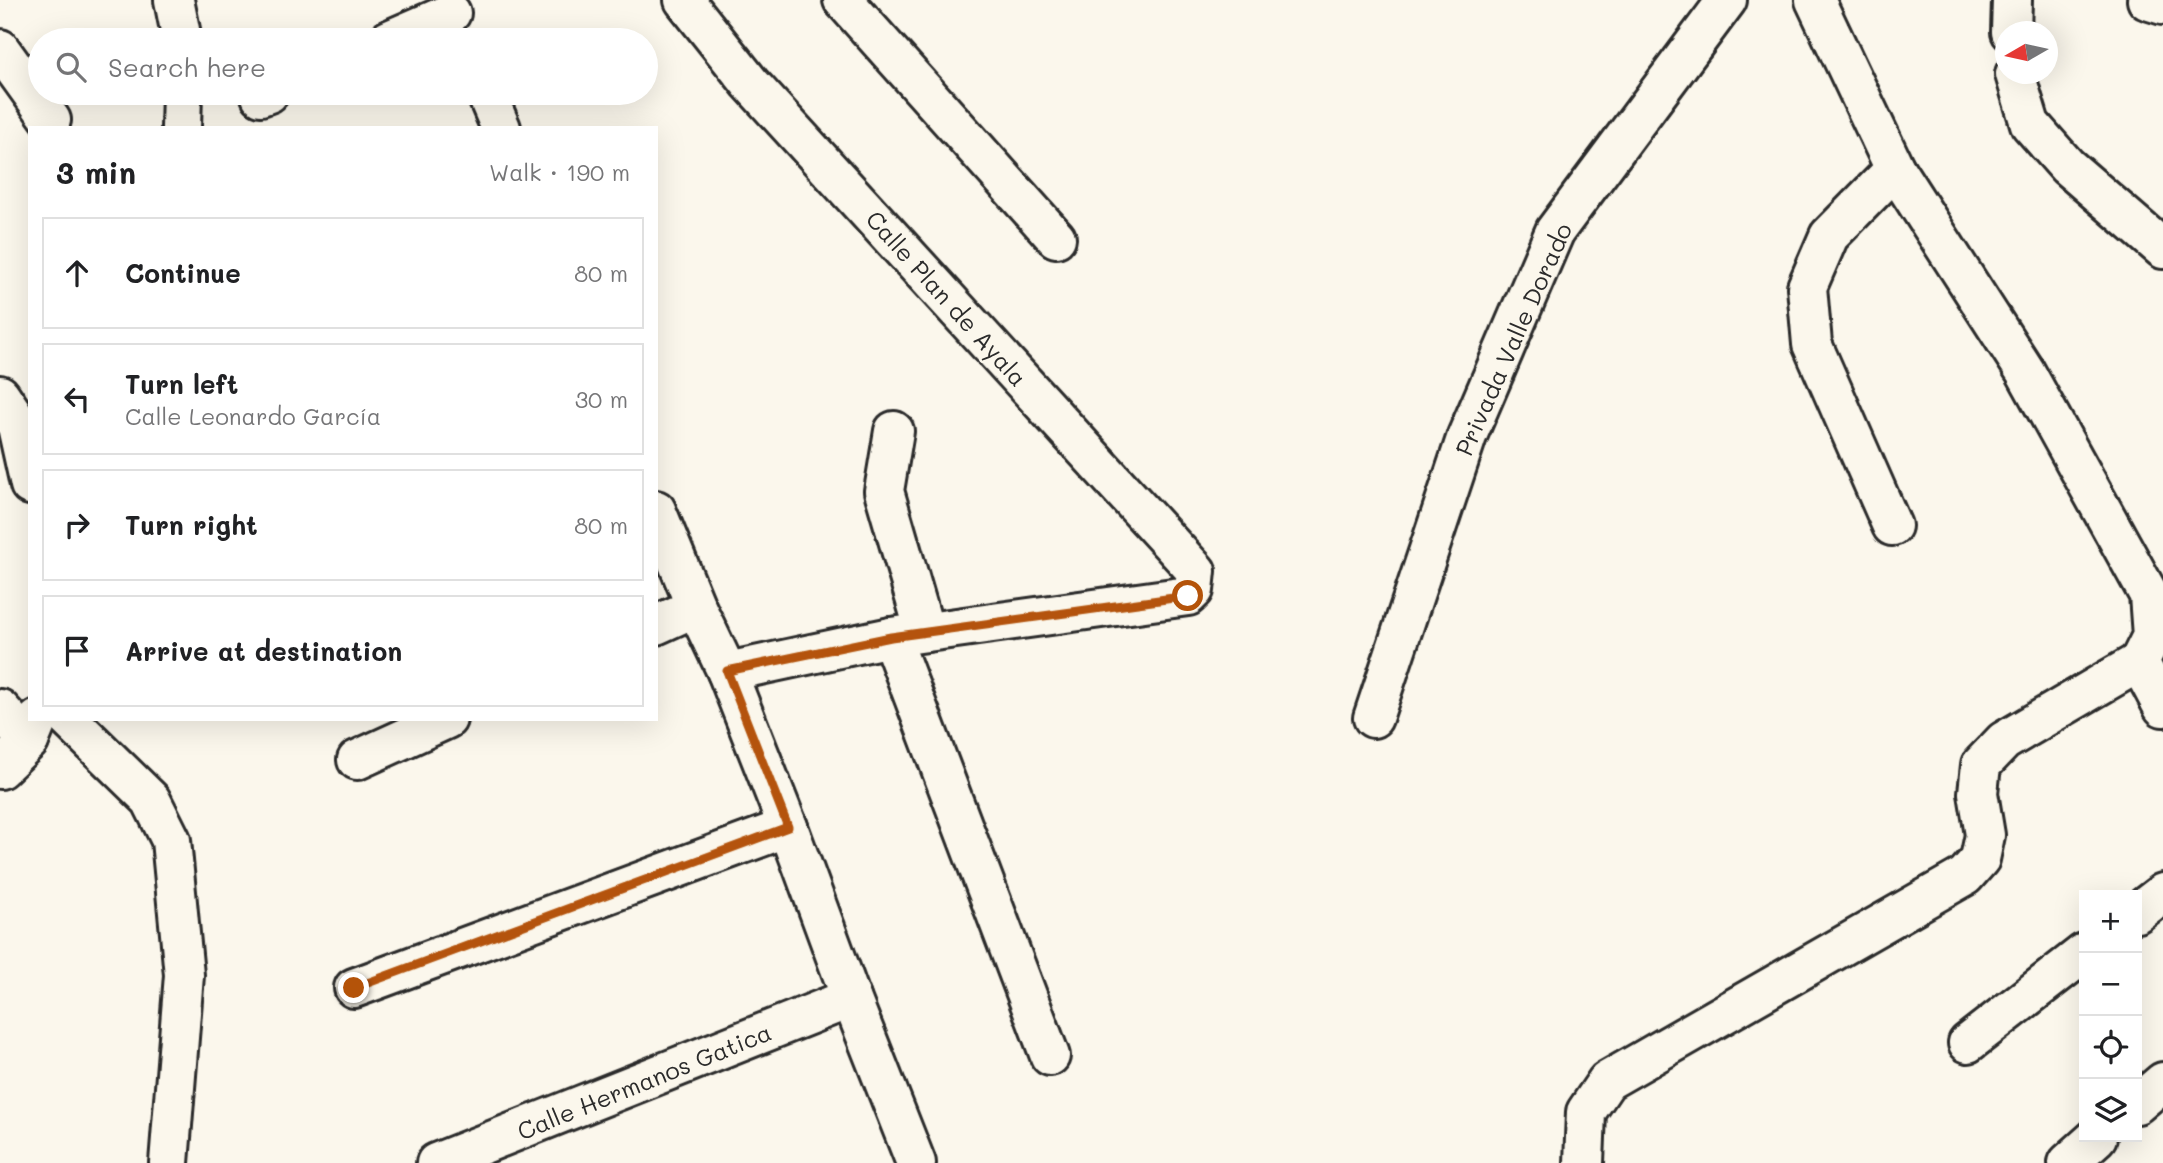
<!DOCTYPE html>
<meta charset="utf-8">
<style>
body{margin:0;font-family:Mali,sans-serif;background:#f6f6f6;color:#202124}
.controls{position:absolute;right:21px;bottom:21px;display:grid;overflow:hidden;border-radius:0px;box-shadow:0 7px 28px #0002}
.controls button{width:63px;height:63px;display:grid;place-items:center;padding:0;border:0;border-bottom:2px solid #e0e0e0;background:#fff;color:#202124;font:35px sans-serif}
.compass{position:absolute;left:1995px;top:21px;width:63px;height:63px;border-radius:50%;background:#fff;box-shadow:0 7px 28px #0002;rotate:261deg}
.stop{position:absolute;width:21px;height:21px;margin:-16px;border:5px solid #b45309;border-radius:50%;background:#fff}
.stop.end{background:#b45309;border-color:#fff;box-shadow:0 2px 7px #0008}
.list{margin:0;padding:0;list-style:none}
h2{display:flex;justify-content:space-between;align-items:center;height:91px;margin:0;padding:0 28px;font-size:30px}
h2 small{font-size:23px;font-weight:400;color:#757577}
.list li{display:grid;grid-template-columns:46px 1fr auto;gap:21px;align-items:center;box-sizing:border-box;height:112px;margin:0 14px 14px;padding:0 14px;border:2px solid #e0e0e0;border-radius:0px}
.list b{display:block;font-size:26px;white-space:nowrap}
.list p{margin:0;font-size:23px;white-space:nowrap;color:#757577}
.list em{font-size:23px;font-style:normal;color:#757577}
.icon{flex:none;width:38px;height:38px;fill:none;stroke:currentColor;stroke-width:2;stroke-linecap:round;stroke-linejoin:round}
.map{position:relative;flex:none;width:2163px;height:1163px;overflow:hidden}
.search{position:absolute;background:#fff;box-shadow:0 7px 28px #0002;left:28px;top:28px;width:630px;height:77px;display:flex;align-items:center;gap:18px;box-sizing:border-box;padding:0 24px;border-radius:38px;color:#757577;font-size:26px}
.panel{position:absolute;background:#fff;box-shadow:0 7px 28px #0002;left:28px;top:126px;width:630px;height:595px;border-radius:0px}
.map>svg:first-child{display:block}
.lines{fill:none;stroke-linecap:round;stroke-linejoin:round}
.minor-casing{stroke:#2b2b2b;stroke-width:44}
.minor{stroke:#fbf7ec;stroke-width:38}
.route{stroke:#b45309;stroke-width:9}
.labels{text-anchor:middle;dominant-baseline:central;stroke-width:5;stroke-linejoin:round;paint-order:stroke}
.street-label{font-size:24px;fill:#2b2b2b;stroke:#fbf7ec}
</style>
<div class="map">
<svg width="2163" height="1163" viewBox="0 0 2163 1163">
<rect width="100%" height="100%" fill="#fbf7ec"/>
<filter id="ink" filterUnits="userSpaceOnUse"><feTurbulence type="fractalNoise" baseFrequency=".0143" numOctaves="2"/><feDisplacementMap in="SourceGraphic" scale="14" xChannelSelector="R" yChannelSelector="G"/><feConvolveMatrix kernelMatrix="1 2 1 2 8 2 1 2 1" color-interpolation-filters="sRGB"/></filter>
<g filter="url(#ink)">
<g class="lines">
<defs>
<g id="minor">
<path d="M 174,0 L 182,40"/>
<path d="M 684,0 L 750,83 L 1196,571 L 1194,590 L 1188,596 L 891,637 L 727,672"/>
<path d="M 843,0 L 1056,238"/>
<path d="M 1815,0 L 1895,169 L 2025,371 L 2149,595 L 2152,636 L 2139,662 L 2163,707"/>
<path d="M 2147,0 L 2163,5"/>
<path d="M 2011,32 L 2012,0"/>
<path d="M 389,40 L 451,13"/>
<path d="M 0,49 L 51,120"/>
<path d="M 2015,74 L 2030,124 L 2067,166 L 2163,249"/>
<path d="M 486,93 L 501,128"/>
<path d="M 261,96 L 269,93"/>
<path d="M 181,128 L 182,93"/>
<path d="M 0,395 L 15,417 L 30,485"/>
<path d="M 894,431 L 884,491 L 925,632"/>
<path d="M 656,510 L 696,607 L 727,672 L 788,827 L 851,998 L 916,1163"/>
<path d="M 1892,526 L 1812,344 L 1807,287 L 1829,236 L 1895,169"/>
<path d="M 656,625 L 696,607"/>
<path d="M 891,637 L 1050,1056"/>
<path d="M 0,709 L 29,741"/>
<path d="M 1373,718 L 1467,436 L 1555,231 L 1727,0"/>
<path d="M 68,719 L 151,800 L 171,840 L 184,975 L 169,1163"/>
<path d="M 357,760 L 447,719"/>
<path d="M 0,769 L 29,741 L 38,719"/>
<path d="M 2137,913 L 2163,893"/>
<path d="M 354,988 L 788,827"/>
<path d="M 1968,1043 L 2084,953"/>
<path d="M 2137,1104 L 2163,1082"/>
<path d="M 436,1163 L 851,998"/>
<path d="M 1584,1163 L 1586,1112 L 1607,1081 L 1965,876 L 1980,859 L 1985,835 L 1978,793 L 1981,765 L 2004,741 L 2139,662"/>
<path d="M 2068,1163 L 2097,1137"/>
</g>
</defs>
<use href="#minor" class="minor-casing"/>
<use href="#minor" class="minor"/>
</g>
</g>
<g class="lines" filter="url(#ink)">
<path class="route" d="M 354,988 L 788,827 L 727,671 L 891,637 L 1188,596"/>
</g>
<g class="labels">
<g class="street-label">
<text transform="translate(947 298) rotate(48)">Calle Plan de Ayala</text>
<text transform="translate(1513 339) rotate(-66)">Privada Valle Dorado</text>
<text transform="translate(644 1081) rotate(-22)">Calle Hermanos Gatica</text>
</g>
</g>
</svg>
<div class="controls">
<button>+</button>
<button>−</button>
<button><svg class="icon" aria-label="locate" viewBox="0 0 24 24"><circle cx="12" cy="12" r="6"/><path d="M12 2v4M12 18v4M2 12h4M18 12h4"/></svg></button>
<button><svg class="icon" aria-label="layers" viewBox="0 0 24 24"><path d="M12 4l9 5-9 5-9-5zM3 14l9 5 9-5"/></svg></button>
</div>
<svg class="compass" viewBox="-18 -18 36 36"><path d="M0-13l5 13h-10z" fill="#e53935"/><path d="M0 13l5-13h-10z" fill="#757577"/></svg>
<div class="stop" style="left:1188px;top:596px"></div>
<div class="stop end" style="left:354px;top:988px"></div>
<div class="search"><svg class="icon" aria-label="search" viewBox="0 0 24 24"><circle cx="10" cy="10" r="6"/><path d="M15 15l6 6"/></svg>Search here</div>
<section class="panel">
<h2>3 min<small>Walk · 190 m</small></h2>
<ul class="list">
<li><svg class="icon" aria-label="ahead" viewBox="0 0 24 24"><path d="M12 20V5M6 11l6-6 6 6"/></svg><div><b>Continue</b></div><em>80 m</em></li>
<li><svg class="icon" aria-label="left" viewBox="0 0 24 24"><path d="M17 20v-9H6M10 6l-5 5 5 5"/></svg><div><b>Turn left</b><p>Calle Leonardo García</p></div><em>30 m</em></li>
<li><svg class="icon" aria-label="right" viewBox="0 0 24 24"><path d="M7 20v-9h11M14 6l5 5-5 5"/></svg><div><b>Turn right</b></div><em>80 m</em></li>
<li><svg class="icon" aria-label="arrive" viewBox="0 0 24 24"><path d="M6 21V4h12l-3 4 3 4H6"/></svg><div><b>Arrive at destination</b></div></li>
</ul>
</section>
</div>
